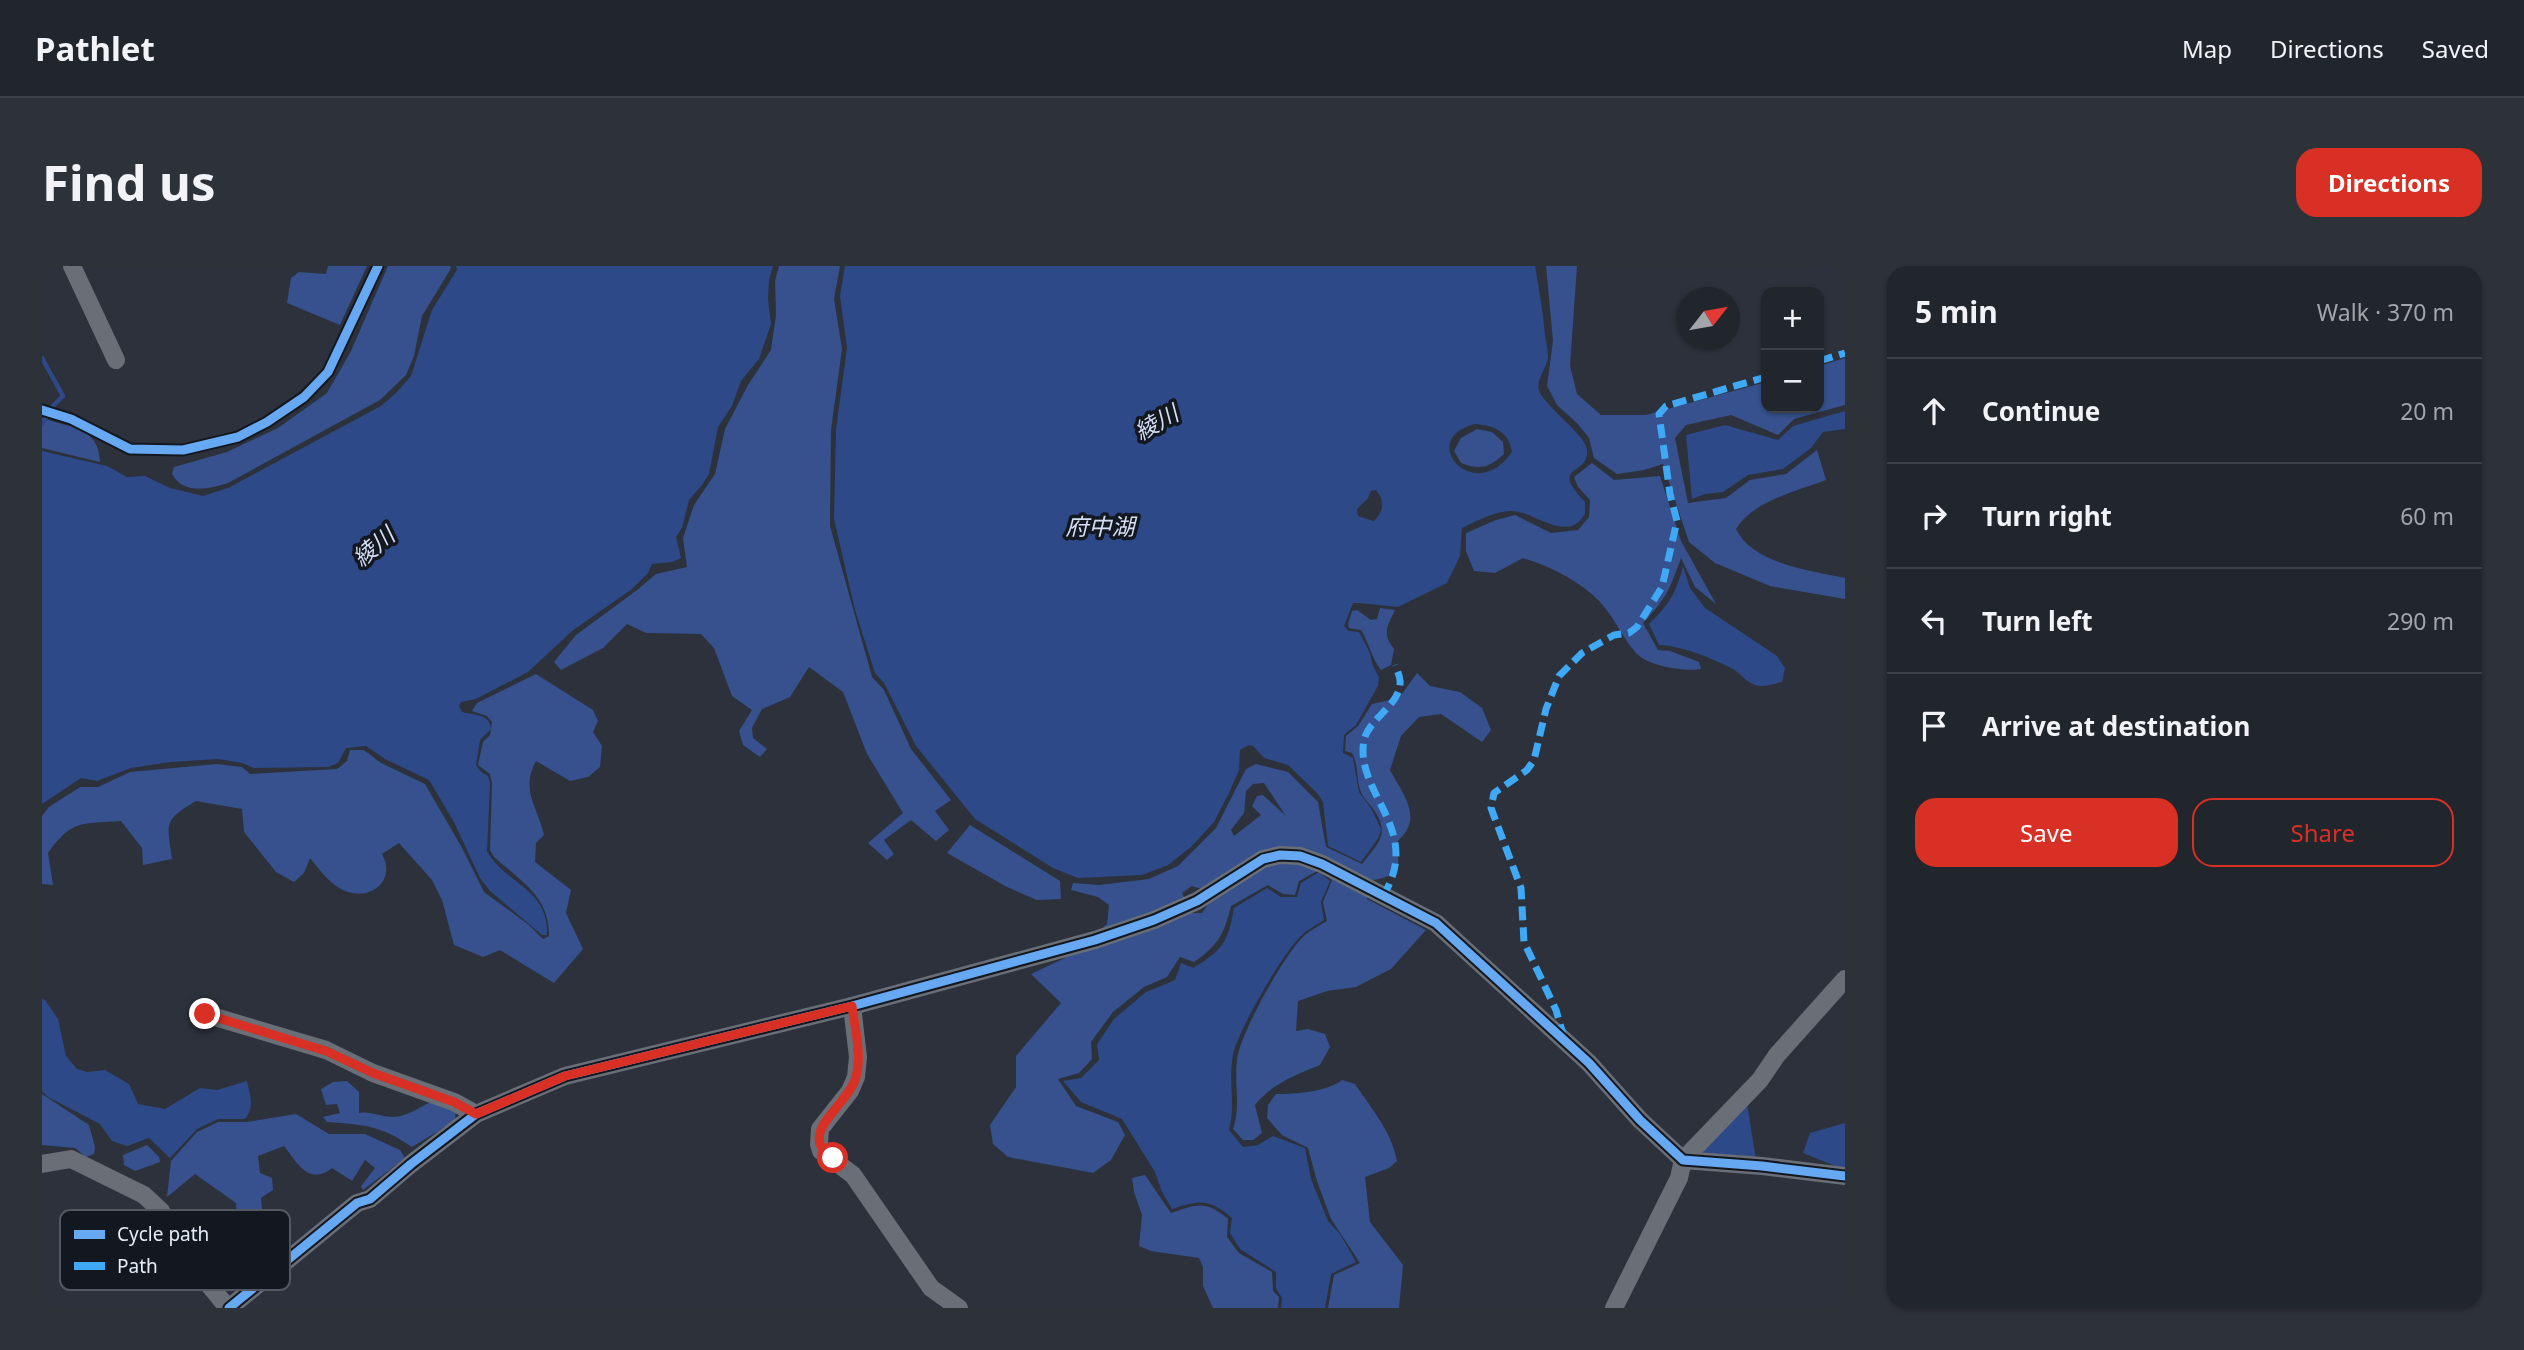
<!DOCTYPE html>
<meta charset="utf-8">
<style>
body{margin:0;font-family:"Noto Sans","Noto Sans JP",sans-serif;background:#2d3138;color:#f1f3f6}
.controls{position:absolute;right:21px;top:21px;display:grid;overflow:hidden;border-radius:14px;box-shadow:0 2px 5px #0004}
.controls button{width:63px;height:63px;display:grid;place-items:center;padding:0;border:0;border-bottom:2px solid #3e4248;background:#21252c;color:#f1f3f6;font:35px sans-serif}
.compass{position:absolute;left:1635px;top:21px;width:63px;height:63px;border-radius:50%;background:#21252c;box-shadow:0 2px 5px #0004;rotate:59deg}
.stop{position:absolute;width:21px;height:21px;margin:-16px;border:5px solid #d93025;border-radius:50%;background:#fff}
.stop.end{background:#d93025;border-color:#fff;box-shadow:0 2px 7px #0008}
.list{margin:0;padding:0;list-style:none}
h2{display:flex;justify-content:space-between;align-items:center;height:91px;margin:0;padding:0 28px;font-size:30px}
h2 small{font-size:23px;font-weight:400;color:#a2a5a9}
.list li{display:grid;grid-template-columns:46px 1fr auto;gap:21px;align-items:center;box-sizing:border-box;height:105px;padding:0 28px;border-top:2px solid #3e4248}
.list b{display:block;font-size:26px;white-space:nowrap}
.list em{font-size:23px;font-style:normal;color:#a2a5a9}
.actions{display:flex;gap:14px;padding:21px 28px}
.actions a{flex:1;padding:16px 0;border:2px solid #d93025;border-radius:21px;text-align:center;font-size:24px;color:#d93025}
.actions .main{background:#d93025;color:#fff}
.icon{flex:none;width:38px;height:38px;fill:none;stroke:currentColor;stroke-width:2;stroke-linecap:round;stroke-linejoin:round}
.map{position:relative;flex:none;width:1803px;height:1042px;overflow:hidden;border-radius:21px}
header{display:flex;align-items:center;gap:42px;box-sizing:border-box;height:98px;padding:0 35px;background:#21252c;border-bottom:2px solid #3e4248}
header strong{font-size:33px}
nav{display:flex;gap:38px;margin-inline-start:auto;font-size:24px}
.intro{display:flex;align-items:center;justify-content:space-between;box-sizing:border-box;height:168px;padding:0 42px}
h1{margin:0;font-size:49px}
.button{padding:18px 32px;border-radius:21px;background:#d93025;color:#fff;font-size:24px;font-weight:700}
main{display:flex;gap:42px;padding:0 42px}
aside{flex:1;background:#21252c;border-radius:21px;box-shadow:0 2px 5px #0004}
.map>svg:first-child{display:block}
.forest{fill:#36518d;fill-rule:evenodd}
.water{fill:#2d4987;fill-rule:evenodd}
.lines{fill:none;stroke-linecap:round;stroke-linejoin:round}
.stream{stroke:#2d4987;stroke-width:4.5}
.street{stroke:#6a6e76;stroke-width:18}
.quiet{stroke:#3fa9f5;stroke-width:7;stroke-dasharray:14 7;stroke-linecap:butt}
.cycleway-casing{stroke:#131720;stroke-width:13}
.cycleway{stroke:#66a8f1;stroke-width:9}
.route{stroke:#d93025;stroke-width:9}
.labels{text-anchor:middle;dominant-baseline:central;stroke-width:7;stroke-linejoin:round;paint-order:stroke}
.water-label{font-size:23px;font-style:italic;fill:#d4def2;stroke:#131720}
.key{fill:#131720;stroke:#525761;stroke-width:2}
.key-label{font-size:19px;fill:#e6edf9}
</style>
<header>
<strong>Pathlet</strong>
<nav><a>Map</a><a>Directions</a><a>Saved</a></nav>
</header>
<div class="intro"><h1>Find us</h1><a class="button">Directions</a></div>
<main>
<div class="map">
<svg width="1803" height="1042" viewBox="0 0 1803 1042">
<rect width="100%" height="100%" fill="#2c313b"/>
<g class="forest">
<path d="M 286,0 L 325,0 L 298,59 L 245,37 L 249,12 L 257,6 L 284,8 Z"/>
<path d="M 346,0 L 409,0 L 408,4 L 380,50 L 372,90 L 364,109 L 338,134 L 186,217 C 167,223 142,229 130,208 L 132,201 L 185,186 L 236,162 L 285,127 L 309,85 Z"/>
<path d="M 737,0 L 798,0 L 792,33 L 800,83 L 789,164 L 788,260 L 830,411 L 842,424 L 869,483 L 909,534 L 893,545 L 907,564 L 894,575 L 869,554 L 842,574 L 852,588 L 845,594 L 826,577 L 861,547 L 825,488 L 801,426 L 767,401 L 748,431 L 720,443 L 710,462 L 711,472 L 725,483 L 718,491 L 701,479 L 697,465 L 710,444 L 690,430 L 672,382 L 659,368 L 604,367 L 585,358 L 561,382 L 519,404 L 512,396 L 534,369 L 595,324 L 614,308 L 645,301 L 641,272 L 652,239 L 673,208 L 683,163 L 706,119 L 729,84 L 734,49 L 733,15 Z"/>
<path d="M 1504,0 L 1535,0 L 1528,100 L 1535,128 L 1559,149 L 1604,149 L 1724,116 L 1724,142 L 1777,142 L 1777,100 L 1803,92 L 1803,139 L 1752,153 L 1736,169 L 1689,149 L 1644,159 L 1633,172 L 1646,237 L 1684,232 L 1708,214 L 1744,208 L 1775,184 L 1784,214 C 1755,225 1711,235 1694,263 C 1711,298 1769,305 1803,312 L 1803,333 L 1728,320 L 1673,297 L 1647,276 L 1621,198 L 1602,204 L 1575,208 L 1552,192 L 1547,172 L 1535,157 L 1515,139 L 1505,120 L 1511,75 Z"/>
<path d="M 0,152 C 29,162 57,161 58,196 L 0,182 Z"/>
<path d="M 1435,163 L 1450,166 L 1461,176 L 1462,188 C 1447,202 1438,204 1419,197 L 1412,185 L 1419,172 Z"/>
<path d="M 1550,197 L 1572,214 L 1618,210 L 1639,275 L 1674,338 L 1653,321 L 1639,292 C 1627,325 1625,331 1601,357 L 1616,384 L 1628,385 L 1657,396 L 1659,403 C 1643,406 1604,400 1593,386 C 1578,368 1570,346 1552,330 C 1531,312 1507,300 1481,292 L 1453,307 L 1432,305 L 1424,285 L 1424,267 L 1454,254 L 1473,249 L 1509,267 L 1536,264 L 1547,251 L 1548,234 L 1536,221 L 1532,211 Z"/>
<path d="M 1338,342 L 1353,344 C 1345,361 1340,367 1352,383 L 1349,399 L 1339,404 C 1330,393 1327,377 1319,364 L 1307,362 L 1306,358 L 1310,345 L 1315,344 L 1329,354 L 1335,353 Z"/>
<path d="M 1375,407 L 1388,420 L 1418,426 L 1440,442 L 1449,464 L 1440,476 L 1399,448 L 1377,451 L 1359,470 L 1348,504 C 1364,533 1383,555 1351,579 C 1365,606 1350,611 1327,615 L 1325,633 L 1384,664 L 1349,703 L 1314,721 L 1285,725 L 1256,735 L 1254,765 L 1266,763 L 1283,768 L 1288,781 L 1278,799 C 1253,809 1230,818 1213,839 L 1220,867 L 1211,874 L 1201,874 L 1191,863 C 1199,841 1192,817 1195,793 C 1198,768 1243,687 1262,670 C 1268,664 1277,660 1285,655 L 1281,636 L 1290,614 L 1277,604 L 1257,615 L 1253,629 L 1241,628 L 1226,619 L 1189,640 C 1182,669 1176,679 1152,696 L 1138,691 L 1125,711 L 1102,721 L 1071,746 L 1049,776 L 1050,793 L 1037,807 L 1016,813 L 1034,840 L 1076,856 L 1083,869 L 1069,894 L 1051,907 L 966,891 L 951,878 L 948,859 L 974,821 L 974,790 L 1019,737 L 989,708 L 1023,692 L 1065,658 L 1067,639 L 1056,631 L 1029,624 L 1031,617 L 1057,619 L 1107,613 L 1136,600 L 1174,562 L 1204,503 L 1214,498 L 1246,506 L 1276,536 L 1284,581 L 1320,598 C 1335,578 1349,569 1332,544 C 1328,538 1321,532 1319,526 C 1314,513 1317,500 1310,487 L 1303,485 L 1304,470 L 1316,460 L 1330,438 L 1357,432 ZM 1222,517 L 1244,550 L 1221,529 L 1215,530 L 1210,540 L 1219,549 L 1192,570 L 1189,564 L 1202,547 L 1204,525 L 1211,518 ZM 1150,620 L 1162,624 L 1169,634 L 1160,647 L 1150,647 L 1140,627 Z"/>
<path d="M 494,408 L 551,444 L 556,455 L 551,466 L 560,480 L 558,501 L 546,511 L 528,515 L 494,495 C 478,525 496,541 502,569 L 494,577 L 493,596 L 529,624 L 524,647 L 541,683 L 512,717 L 458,684 L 441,691 L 412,679 L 400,634 L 390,614 L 357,577 L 340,588 C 356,617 324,637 299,623 C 286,616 277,603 268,592 L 262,607 L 252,616 L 234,606 L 202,566 L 200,543 L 154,535 C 121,555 125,556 130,593 L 101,599 L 100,582 L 79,555 C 40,558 30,553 6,587 L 11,619 L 0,618 L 0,550 L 7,541 L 38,521 L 56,521 L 88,506 L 175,498 L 200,501 L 208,508 L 295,503 L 305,495 L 308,484 L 322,484 L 339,497 L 383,518 L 419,580 L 442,626 L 487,659 L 501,673 L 507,670 C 508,631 479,615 452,591 L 448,584 L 450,518 L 448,508 L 436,499 L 441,476 L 448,469 L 450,456 L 445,450 L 430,445 L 435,437 Z"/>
<path d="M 928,559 L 1018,615 L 1019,633 L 995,634 L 965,621 L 905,587 Z"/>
<path d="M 1300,814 L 1313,818 C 1329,842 1350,866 1355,895 L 1347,902 L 1323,911 L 1328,956 L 1361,999 L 1357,1042 L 1286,1042 L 1292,1009 L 1318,997 L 1289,953 L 1275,915 L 1266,882 L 1240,869 L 1225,852 L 1226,839 L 1234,828 C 1253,828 1285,826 1300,814 Z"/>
<path d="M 305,815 L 317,826 L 317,847 C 329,845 339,851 351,851 C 365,851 382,839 394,833 L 414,843 L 413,855 L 370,881 C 338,859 323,859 285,856 L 281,851 L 298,847 L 295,838 L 284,839 L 279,823 L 291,816 Z"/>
<path d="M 0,828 L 47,859 L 53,881 L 52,888 L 44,891 L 33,882 L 0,879 Z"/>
<path d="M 254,848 L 287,868 L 323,868 L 358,884 L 363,892 L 321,924 L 319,920 L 333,902 L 323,894 L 310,915 L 290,902 C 267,920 256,898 242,880 L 216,890 L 218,907 L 230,912 L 231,924 L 219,932 L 221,952 L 228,962 L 225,970 L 209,965 L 204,967 L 195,953 L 194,937 L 153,908 L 125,931 L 129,895 L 155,866 L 176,856 L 205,856 Z"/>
<path d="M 105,879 L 117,891 L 118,896 L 93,905 L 82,899 L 81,889 Z"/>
<path d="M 1103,909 L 1129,947 C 1155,938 1164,934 1186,953 L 1185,971 L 1197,987 L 1230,1006 L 1231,1025 L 1237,1031 L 1236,1042 L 1171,1042 L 1161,1020 L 1161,1001 L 1157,992 L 1109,985 L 1097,980 L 1100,949 L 1092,926 L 1090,912 Z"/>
</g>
<g class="water">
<path d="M 414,0 L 731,0 L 727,14 L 726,33 L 729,58 L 717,93 L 699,115 L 690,140 L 676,161 L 667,208 L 660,219 L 647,234 L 640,262 L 634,271 L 639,292 L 630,296 L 610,298 L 606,307 L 590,323 L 530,365 L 486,406 L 434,433 L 419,436 L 417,440 L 420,446 C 432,449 448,448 449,463 L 438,474 L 434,499 L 438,505 L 446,510 L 448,517 L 445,585 C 464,619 507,622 505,669 L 500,669 L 448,625 L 438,612 L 412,556 L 387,514 L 343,493 L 324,480 L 304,482 L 296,497 L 286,501 L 212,502 L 200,497 L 176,493 L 129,496 L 89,502 L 55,515 L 39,512 L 0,538 L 0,185 L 65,200 L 85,211 L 103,210 L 128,222 L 161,230 L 186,222 L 339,140 L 354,127 L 369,110 L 390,44 L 415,4 Z"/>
<path d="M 803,0 L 1493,0 C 1497,23 1501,46 1503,69 C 1504,76 1506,84 1506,91 C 1505,103 1492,115 1498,127 C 1507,143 1545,171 1545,184 C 1547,211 1506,197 1543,236 L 1543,248 C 1525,279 1492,244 1468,245 C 1451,246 1435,255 1420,262 L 1418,290 L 1405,317 L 1356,341 L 1317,337 L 1311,337 L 1302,360 L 1307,365 L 1317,366 L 1327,385 L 1331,400 L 1337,411 L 1336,420 L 1314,459 L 1302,469 L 1301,487 L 1311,492 L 1317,526 L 1329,542 L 1339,563 L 1337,571 L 1319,596 L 1286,580 L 1281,536 L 1275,527 L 1246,499 L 1222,492 L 1211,480 L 1207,479 L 1198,484 L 1197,504 L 1187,527 L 1172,556 L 1149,581 L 1126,599 L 1100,609 L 1036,612 L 1011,602 L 933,553 L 874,480 L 842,417 L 833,407 L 813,344 L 792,253 L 794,163 L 805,82 L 798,30 ZM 1434,158 C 1453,160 1467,166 1470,186 C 1431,242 1373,171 1434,158 ZM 1334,224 C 1343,235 1342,245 1332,255 L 1316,250 L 1315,243 L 1326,232 L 1329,225 Z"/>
<path d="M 1803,145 L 1803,163 L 1781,166 L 1769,182 L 1741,203 L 1706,209 L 1681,226 L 1663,228 L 1650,233 L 1644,169 L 1683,159 L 1736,174 L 1751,160 Z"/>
<path d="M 1641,300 L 1648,322 L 1663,342 L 1735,390 L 1743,402 L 1740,416 C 1731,418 1722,422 1713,419 C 1704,416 1698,407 1691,403 C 1669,392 1641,380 1617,379 L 1607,358 C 1627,339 1634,327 1641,300 Z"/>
<path d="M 1277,606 L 1288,615 L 1279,636 L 1282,654 C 1275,659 1266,663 1260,669 C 1242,685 1195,766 1191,789 C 1186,815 1194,839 1187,864 L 1201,881 L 1216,879 L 1231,870 L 1263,882 L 1269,913 L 1286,955 L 1298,968 L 1314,996 L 1289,1008 L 1283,1042 L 1239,1042 L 1240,1032 L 1234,1022 L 1234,1006 L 1198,983 L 1188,967 L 1190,952 C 1167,932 1157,934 1130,943 L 1120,926 L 1113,906 L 1080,853 L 1039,836 L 1021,815 L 1039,812 L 1057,794 L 1055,778 L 1072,753 L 1104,726 L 1133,714 L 1139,697 L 1151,702 C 1181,684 1186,676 1192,642 L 1225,622 L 1239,631 L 1255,631 L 1259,617 Z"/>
<path d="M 0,733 L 3,734 L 16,753 L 24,790 L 35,803 L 45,806 L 63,804 L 87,818 L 96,838 L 123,843 L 158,822 L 175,824 L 205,815 C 208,830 213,840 203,853 L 176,853 L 155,863 L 128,892 L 107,872 L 85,880 L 70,875 L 58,858 L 6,831 L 0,825 Z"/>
<path d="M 1705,837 L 1714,894 L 1662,890 L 1661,880 Z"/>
<path d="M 1803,857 L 1803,904 L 1761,887 L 1768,867 Z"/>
</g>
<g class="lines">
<g class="stream">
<path d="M 0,5 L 9,0"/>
<path d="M 0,92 L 21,130 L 9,142"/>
<path d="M 0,158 L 5,150"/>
</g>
<g class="street">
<path d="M 30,0 L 74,94"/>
<path d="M 810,740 L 816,791 L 814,811 L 808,825 L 778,863 L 777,878 L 779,885 L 811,909 L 889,1022 L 917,1042"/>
<path d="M 163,748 L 284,784 L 331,807 L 412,836 L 434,848"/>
<path d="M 0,898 L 29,893 L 102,929 L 119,945 L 141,987 L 186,1042"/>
<path d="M 187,1042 L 315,937 L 328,933 L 369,898 L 434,848 L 523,810 L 810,740 L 1053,674 L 1112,654 L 1155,635 L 1221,593 L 1238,589 L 1258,590 L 1280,598 L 1394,657 L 1547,797 L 1598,854 L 1641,894 L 1720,900 L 1803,910"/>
<path d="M 1572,1042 L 1637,912 L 1641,894 L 1718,814 L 1735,789 L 1803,713"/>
</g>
<g class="quiet">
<path d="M 1777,95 L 1803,87"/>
<path d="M 1341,630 C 1382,563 1312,528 1322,474 C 1327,452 1360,438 1358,415 C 1358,410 1355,404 1353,399"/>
<path d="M 1522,772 L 1514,744 L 1482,676 L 1479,622 L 1449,542 L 1452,527 L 1485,504 L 1492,494 L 1504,443 L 1517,410 L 1540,387 L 1572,369 L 1587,367 L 1595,361 L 1620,321 L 1635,255 L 1628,228 L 1617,148 L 1624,140 L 1724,111"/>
</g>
<defs>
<g id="cycleway">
<path d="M 0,144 L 29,153 L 88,183 L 141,184 L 196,171 L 225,156 L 262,131 L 286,106 L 336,0"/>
<path d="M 187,1042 L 315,937 L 328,933 L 369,898 L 434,848 L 523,810 L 810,740 L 1053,674 L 1112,654 L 1155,635 L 1221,593 L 1238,589 L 1258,590 L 1280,598 L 1394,657 L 1547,797 L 1598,854 L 1641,894 L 1720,900 L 1803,910"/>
</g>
</defs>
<use href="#cycleway" class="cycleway-casing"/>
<use href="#cycleway" class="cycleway"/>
</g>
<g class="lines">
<path class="route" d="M 163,748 L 284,785 L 331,807 L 412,836 L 434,848 L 523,810 L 810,740 C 813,762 820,789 814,811 C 807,839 752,868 791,892"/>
</g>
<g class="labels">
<g class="water-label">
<text transform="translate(1114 156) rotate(-29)">綾川</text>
<text x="1058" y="260">府中湖</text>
<text transform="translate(331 280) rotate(-40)">綾川</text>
</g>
</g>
<rect x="18" y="944" width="230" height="80" rx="10" class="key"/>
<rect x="32" y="964" width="31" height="9" fill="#66a8f1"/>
<rect x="32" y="996" width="31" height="8" fill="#3fa9f5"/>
<g class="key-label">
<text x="75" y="975">Cycle path</text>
<text x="75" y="1007">Path</text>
</g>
</svg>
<div class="controls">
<button>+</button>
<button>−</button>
</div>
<svg class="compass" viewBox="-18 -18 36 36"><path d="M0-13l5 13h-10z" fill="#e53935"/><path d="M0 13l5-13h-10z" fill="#a2a5a9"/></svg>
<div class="stop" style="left:791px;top:892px"></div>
<div class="stop end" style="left:163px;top:748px"></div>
</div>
<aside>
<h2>5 min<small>Walk · 370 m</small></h2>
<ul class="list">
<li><svg class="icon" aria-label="ahead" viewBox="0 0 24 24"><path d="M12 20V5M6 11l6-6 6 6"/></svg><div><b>Continue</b></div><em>20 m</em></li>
<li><svg class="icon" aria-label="right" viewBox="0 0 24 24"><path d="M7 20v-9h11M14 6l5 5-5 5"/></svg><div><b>Turn right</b></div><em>60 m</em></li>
<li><svg class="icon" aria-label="left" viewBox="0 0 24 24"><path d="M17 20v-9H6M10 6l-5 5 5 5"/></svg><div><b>Turn left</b></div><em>290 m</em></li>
<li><svg class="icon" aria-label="arrive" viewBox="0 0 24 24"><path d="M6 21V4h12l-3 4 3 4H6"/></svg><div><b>Arrive at destination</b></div></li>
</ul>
<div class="actions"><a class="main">Save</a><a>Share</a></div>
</aside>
</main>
